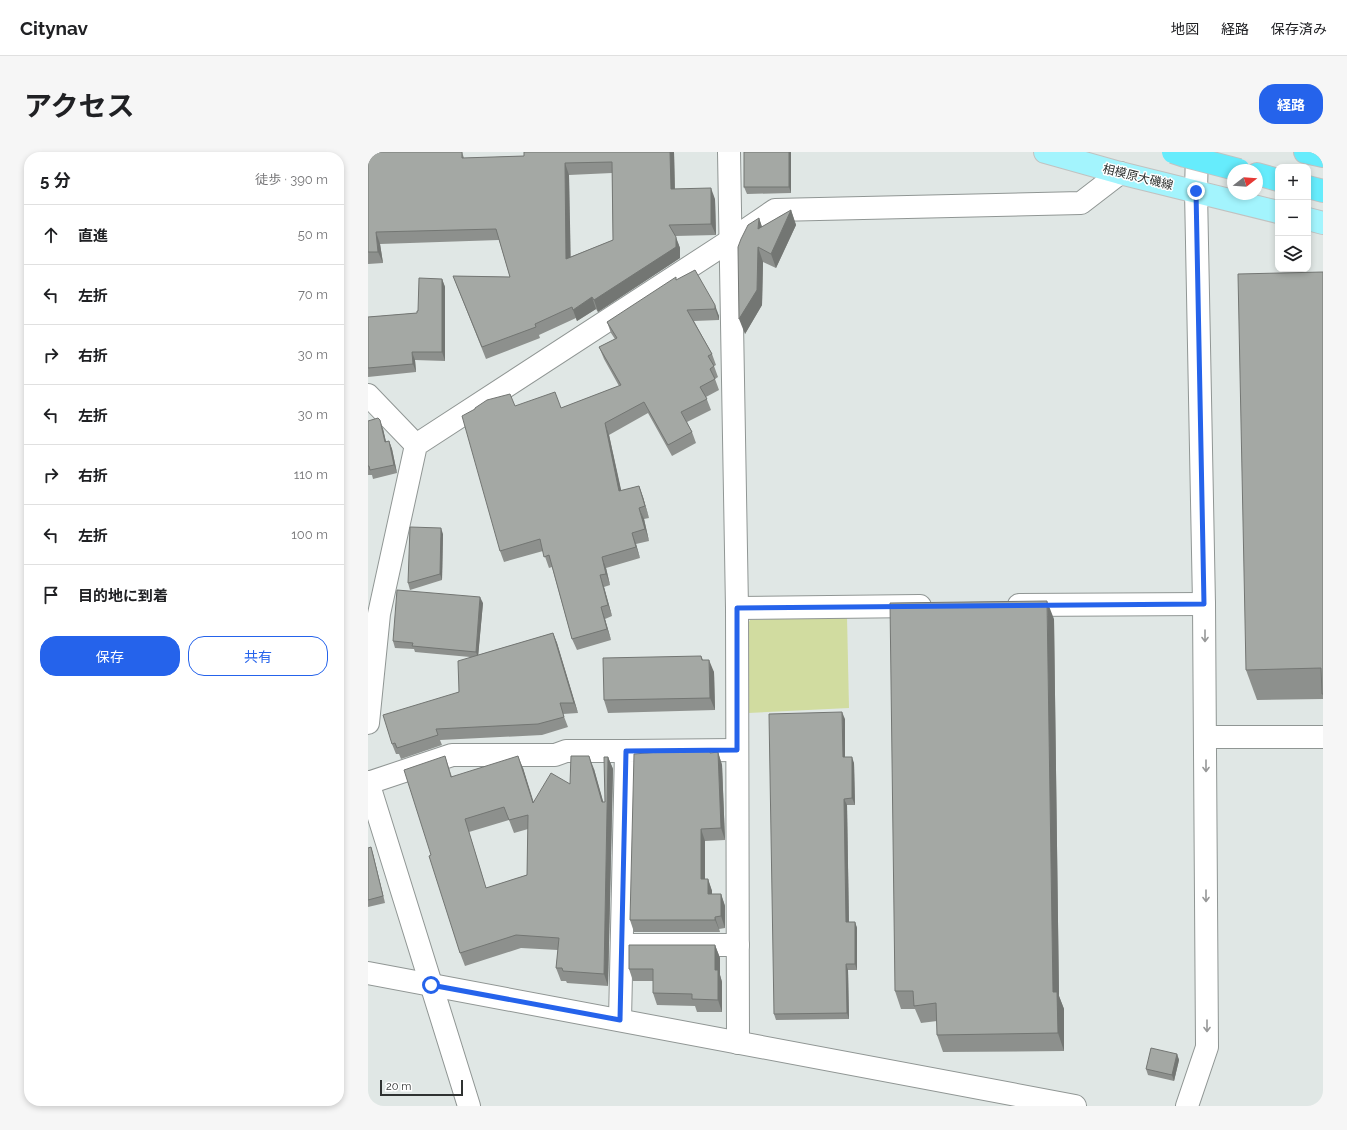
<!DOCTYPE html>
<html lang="ja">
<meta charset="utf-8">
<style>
body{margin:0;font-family:Raleway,"Noto Sans JP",sans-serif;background:#f6f6f6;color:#202124}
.controls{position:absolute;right:12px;top:12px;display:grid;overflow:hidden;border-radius:8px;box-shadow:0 2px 6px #0003}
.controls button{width:36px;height:36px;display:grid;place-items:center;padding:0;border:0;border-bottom:1px solid #e0e0e0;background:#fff;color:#202124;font:20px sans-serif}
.compass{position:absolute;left:859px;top:12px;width:36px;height:36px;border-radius:50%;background:#fff;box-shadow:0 2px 6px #0003;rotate:73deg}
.scale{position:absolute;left:12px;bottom:10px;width:83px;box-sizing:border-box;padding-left:4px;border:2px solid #2f3231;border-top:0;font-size:11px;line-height:14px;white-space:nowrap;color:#2f3231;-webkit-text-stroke:3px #fff;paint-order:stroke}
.stop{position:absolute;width:12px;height:12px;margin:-9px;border:3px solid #2563eb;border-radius:50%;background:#fff}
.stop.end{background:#2563eb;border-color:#fff;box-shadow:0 1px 4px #0008}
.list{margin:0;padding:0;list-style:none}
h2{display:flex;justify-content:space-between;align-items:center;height:52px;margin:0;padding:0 16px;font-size:17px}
h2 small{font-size:13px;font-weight:400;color:#757577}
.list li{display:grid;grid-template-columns:26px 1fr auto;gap:12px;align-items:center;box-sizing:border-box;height:60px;padding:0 16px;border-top:1px solid #e0e0e0}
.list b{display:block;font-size:15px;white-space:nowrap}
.list em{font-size:13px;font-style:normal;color:#757577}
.actions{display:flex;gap:8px;padding:12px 16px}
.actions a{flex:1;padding:9px 0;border:1px solid #2563eb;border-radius:16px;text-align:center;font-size:14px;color:#2563eb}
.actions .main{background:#2563eb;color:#fff}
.icon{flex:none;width:22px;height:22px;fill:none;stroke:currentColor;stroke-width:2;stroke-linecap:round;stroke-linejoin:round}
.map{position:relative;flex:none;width:955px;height:954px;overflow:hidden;border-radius:16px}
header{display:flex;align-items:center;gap:24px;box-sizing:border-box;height:56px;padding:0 20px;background:#fff;border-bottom:1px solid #e0e0e0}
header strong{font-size:19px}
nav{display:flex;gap:22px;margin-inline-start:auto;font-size:14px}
.intro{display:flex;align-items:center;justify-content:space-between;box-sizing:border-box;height:96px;padding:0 24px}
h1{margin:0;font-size:28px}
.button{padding:10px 18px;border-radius:16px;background:#2563eb;color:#fff;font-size:14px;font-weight:700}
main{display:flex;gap:24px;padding:0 24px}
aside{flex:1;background:#fff;border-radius:16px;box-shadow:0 2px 6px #0003}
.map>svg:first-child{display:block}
.green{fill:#d1dca0}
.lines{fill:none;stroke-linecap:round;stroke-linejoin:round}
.street-casing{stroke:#909694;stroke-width:24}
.secondary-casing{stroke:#909694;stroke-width:24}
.primary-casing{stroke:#c1c2c1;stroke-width:24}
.highway-casing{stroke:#c1c2c1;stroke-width:24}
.street{stroke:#fff;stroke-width:22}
.secondary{stroke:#fff;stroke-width:22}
.primary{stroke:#a3f4fd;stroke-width:22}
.highway{stroke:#66ecfc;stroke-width:22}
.highway-bridge-casing{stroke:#c1c2c1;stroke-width:24;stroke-linecap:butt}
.highway-bridge{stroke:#66ecfc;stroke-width:22}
.wall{fill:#8d908d;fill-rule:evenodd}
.shaded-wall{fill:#737673}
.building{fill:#a4a8a4;stroke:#737673;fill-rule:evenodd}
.oneway{stroke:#979898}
.route{stroke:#2563eb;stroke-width:5}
.labels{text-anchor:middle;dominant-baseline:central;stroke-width:3;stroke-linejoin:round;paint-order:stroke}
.street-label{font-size:12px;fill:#2f3231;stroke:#fff}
</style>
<header>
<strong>Citynav</strong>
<nav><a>地図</a><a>経路</a><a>保存済み</a></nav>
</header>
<div class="intro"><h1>アクセス</h1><a class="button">経路</a></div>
<main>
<aside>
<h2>5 分<small>徒歩 · 390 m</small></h2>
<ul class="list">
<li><svg class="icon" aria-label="ahead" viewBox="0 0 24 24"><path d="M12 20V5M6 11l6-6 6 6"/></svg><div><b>直進</b></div><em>50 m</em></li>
<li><svg class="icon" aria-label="left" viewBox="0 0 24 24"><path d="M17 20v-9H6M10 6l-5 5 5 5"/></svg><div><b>左折</b></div><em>70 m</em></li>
<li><svg class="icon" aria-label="right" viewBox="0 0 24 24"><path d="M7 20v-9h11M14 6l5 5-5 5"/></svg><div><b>右折</b></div><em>30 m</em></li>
<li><svg class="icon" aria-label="left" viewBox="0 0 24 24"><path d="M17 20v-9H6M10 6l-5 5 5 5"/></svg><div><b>左折</b></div><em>30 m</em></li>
<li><svg class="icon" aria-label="right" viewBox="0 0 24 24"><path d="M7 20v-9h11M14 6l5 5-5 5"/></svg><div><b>右折</b></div><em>110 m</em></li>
<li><svg class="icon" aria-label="left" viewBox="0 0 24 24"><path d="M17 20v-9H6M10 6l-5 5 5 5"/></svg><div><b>左折</b></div><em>100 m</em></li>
<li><svg class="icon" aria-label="arrive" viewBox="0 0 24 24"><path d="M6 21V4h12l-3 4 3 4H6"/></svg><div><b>目的地に到着</b></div></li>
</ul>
<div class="actions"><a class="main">保存</a><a>共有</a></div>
</aside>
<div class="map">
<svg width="955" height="954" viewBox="0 0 955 954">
<rect width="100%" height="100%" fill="#e0e7e5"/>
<path class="green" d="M 479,464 L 481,556 L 380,561 L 379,474 L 382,468 Z"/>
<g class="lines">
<defs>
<g id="street">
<path d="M 361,0 L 369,456 L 370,891"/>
<path d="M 0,243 L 48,293"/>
<path d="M 651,453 L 836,452"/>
<path d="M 369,456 L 552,454"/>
<path d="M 0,571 L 11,462 L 48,293 L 363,88 L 407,58 L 713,51 L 752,21"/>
<path d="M 838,585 L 955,585"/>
<path d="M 0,630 L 101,954"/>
<path d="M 0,631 L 84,603 L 187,603 L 198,599 L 258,599"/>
<path d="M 254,793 L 370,793"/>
<path d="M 252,868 L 258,599 L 369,598"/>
<path d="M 819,954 L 839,895 L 836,452 L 828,39"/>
</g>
<g id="secondary">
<path d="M 828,39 L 829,0"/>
<path d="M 0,821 L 707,954"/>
</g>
<g id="primary">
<path d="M 677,0 L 752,21 L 910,60"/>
<path d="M 940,67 L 955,71"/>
</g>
<g id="highway">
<path d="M 937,0 L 955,4"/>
<path d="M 889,22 L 910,28"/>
<path d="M 940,35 L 955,39"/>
</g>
</defs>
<use href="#street" class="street-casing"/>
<use href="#secondary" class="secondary-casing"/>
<use href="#primary" class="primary-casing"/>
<use href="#highway" class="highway-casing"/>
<use href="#street" class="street"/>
<use href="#secondary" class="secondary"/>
<use href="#primary" class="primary"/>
<use href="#highway" class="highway"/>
<defs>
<path id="highway-bridge" d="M 805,0 L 817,4 L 871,18"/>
</defs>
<use href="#highway-bridge" class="highway-bridge-casing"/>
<use href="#highway-bridge" class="highway-bridge"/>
</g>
<g class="wall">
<path d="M 0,0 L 94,0 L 96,6 L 156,4 L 156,0 L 306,0 L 307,37 L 347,47 L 348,83 L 307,84 L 312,96 L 312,106 L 230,160 L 228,157 L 209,169 L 208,166 L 171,183 L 172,186 L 118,207 L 85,124 L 142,125 L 131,88 L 12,92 L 15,111 L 0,112 ZM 244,21 L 245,88 L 202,105 L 201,23 Z"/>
<path d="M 376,0 L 423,0 L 423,41 L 379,42 L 376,35 Z"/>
<path d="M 423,58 L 428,73 L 408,116 L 395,110 L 394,153 L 377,182 L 391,66 L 394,75 Z"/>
<path d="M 327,118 L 351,164 L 351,168 L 326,169 L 344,202 L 348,213 L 346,214 L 350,225 L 347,227 L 351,238 L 338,245 L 343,258 L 319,270 L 324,280 L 328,291 L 304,304 L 280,261 L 241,283 L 253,339 L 271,334 L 275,345 L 281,366 L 276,367 L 281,389 L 268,392 L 272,406 L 238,416 L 242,433 L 236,435 L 244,464 L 237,467 L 243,488 L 209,498 L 204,487 L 184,415 L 181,416 L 175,399 L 136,410 L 132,399 L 107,257 L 147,254 L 193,256 L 251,234 L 236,207 L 231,195 L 247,187 L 243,181 L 239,170 Z"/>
<path d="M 955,120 L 955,547 L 889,548 L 878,518 Z"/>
<path d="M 74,127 L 77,135 L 77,209 L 47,208 L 48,220 L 0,225 L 0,165 L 49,161 Z"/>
<path d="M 0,269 L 15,277 L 18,290 L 21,289 L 24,297 L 29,321 L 5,327 L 4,323 L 0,323 Z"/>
<path d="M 75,382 L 74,428 L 42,438 L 40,431 Z"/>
<path d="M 115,451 L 110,503 L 185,481 L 189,491 L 210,561 L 195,562 L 200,575 L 174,583 L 72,588 L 74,593 L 33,607 L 31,602 L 28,602 L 24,592 L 91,540 L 102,505 L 47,500 L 46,497 L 27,496 L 25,489 Z"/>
<path d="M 686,467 L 691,844 L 696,857 L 696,899 L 575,900 L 569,883 L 569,869 L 553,871 L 547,857 L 533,857 L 527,839 Z"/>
<path d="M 333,504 L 335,508 L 346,520 L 347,558 L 240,561 L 236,548 Z"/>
<path d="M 477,567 L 477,605 L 486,611 L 487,653 L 479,653 L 481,770 L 487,770 L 489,776 L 489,818 L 480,818 L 481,867 L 408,868 L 406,862 Z"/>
<path d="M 350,600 L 354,613 L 357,688 L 337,689 L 337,727 L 340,727 L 344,739 L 344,742 L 353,742 L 357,754 L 357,776 L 351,777 L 352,780 L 266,780 L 262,768 L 343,601 Z"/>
<path d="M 77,604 L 84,625 L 155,616 L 165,650 L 202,632 L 226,617 L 235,650 L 237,650 L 240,605 L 245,617 L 240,834 L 199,831 L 198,829 L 193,829 L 188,816 L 190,798 L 153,796 L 97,814 L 92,801 L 63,703 ZM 141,668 L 146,681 L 160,677 L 159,723 L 118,736 L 101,680 Z"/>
<path d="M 3,695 L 5,702 L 17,751 L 0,755 L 0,696 Z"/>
<path d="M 347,793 L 352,806 L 352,823 L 354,830 L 354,860 L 329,860 L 327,854 L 289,853 L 285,841 L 285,829 L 265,829 L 261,817 Z"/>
<path d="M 809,902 L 811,908 L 806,929 L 780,923 L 778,917 Z"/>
</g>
<g class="shaded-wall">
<path d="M 302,0 L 306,0 L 307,48 L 303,37 Z"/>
<path d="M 421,0 L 423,0 L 423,41 L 421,35 Z"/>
<path d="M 197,11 L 201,23 L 203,118 L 198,107 Z"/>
<path d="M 343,36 L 347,47 L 348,83 L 343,72 Z"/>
<path d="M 423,58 L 428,73 L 408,116 L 403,102 Z"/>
<path d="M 391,66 L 396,81 L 390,77 Z"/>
<path d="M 8,80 L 12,92 L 15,111 L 10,100 Z"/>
<path d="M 308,85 L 312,96 L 312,106 L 230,160 L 226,148 Z"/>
<path d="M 390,95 L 395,110 L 394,153 L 377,182 L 371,167 Z"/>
<path d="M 74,127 L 77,135 L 77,209 L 74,200 Z"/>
<path d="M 224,145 L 228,157 L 209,169 L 205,158 Z"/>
<path d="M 347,153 L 351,164 L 351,168 L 347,157 Z"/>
<path d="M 44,200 L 47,208 L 48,220 L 45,212 Z"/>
<path d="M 12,268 L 15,277 L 20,298 L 17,290 Z"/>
<path d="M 237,271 L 241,283 L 256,351 L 251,339 Z"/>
<path d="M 21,289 L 24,297 L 29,321 L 26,313 Z"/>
<path d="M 271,334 L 275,345 L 281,366 L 277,354 Z"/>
<path d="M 271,356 L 276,367 L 281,389 L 277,377 Z"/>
<path d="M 73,376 L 75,382 L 74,428 L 72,422 Z"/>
<path d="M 264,381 L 268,392 L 272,406 L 268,395 Z"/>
<path d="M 234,405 L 238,416 L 242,433 L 238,422 Z"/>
<path d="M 232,423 L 236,435 L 244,464 L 240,453 Z"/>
<path d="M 112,445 L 115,451 L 110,506 L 108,500 Z"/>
<path d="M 679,449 L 686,467 L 691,844 L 696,857 L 696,899 L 690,881 L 685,840 Z"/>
<path d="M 233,455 L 237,467 L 243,488 L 239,477 Z"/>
<path d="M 185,481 L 189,491 L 210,561 L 206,551 Z"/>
<path d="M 341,508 L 346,520 L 347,558 L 342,546 Z"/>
<path d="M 474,560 L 477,567 L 477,611 L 475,605 Z"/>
<path d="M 350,600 L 354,613 L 357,688 L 353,676 Z"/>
<path d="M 150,604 L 155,616 L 170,664 L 165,651 Z"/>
<path d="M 221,604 L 226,617 L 239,663 L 234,650 Z"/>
<path d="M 240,605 L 245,617 L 240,834 L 236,822 Z"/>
<path d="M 484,605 L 486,611 L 487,653 L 484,646 Z"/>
<path d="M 476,647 L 479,653 L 481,776 L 478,770 Z"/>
<path d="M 333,677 L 337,689 L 337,739 L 333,727 Z"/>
<path d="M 3,695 L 5,702 L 17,751 L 15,744 Z"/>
<path d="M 340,727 L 344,739 L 344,754 L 340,742 Z"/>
<path d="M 353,742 L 357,754 L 357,776 L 353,764 Z"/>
<path d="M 347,765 L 352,780 L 347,768 Z"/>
<path d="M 487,770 L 489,776 L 489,818 L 487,812 Z"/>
<path d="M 347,793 L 352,806 L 352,823 L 354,830 L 354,860 L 350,848 L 347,818 Z"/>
<path d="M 478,812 L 480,818 L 481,867 L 479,861 Z"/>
<path d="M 809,902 L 811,908 L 806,929 L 804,923 Z"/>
</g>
<g class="building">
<path d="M 0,0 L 94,0 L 94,6 L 156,4 L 156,0 L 302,0 L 303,37 L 343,36 L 343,72 L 301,73 L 308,85 L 308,95 L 226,148 L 224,145 L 205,158 L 204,155 L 167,172 L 168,175 L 114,195 L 85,124 L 142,125 L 128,77 L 8,80 L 10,100 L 0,100 ZM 244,10 L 245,88 L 198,107 L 197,11 Z"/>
<rect x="376" y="0" width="45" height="35"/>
<path d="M 423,58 L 403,102 L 390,95 L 389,138 L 371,167 L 370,95 L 373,87 L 380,73 L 391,66 L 390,77 Z"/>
<path d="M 327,118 L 347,153 L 347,157 L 319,158 L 344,202 L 340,204 L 346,214 L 342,217 L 347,227 L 332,235 L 339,247 L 313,260 L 324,280 L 300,293 L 276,250 L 237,271 L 251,339 L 271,334 L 277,354 L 271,356 L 277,377 L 264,381 L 268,395 L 234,405 L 238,422 L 232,423 L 240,453 L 233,455 L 239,477 L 204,487 L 181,403 L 176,405 L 172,387 L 132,399 L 94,264 L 107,257 L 107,256 L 119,248 L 142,242 L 147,254 L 187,240 L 193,256 L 253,233 L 231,195 L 249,186 L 239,170 L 308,125 L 308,128 Z"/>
<path d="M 955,120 L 955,542 L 954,542 L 953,516 L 878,518 L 870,122 Z"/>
<path d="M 51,126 L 74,127 L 74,200 L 44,200 L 45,212 L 0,216 L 0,165 L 49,161 L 49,159 L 50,159 Z"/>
<path d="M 10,266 L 12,268 L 17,290 L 21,289 L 26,313 L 2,318 L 1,314 L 0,314 L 0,269 Z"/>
<path d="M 42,375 L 73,376 L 72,422 L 40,431 Z"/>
<path d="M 29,438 L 112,445 L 108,500 L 44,494 L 45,491 L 25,489 Z"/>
<path d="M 679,449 L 685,840 L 689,840 L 690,881 L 569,883 L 568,851 L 546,854 L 545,839 L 527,839 L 522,451 Z"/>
<path d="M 185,481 L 206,551 L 192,551 L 196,565 L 170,572 L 68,577 L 70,583 L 29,596 L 27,591 L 24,592 L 15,563 L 91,540 L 90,509 Z"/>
<path d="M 333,504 L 334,508 L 341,508 L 342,546 L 236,548 L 235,506 Z"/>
<path d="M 474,560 L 475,605 L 484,605 L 484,646 L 476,647 L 478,770 L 487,770 L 487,812 L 478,812 L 479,861 L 406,862 L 401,562 Z"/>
<path d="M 342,598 L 342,601 L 350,600 L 353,676 L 333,677 L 333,727 L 340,727 L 340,742 L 353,742 L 353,764 L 347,765 L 347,768 L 262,768 L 266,602 L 304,599 Z"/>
<path d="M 77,604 L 83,625 L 150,604 L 165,651 L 183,621 L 202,632 L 203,604 L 221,604 L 234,650 L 237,650 L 236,605 L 240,605 L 236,822 L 195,819 L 194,816 L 188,816 L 191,786 L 148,783 L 92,801 L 61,704 L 63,703 L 36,618 ZM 136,655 L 141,668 L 160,663 L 159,723 L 118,736 L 97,667 Z"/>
<path d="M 3,695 L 15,744 L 0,748 L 0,696 Z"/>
<path d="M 261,793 L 347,793 L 347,818 L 350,818 L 350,848 L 324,847 L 324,842 L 285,841 L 285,817 L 261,817 Z"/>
<path d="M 783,896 L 809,902 L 804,923 L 778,917 Z"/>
</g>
<defs><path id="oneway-shaft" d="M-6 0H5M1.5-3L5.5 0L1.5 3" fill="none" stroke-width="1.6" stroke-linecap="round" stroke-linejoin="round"/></defs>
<g class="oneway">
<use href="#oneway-shaft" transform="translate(837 484) rotate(90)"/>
<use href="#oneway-shaft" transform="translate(838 614) rotate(90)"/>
<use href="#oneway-shaft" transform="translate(838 744) rotate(90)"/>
<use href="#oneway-shaft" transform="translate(839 874) rotate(90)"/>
</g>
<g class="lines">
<path class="route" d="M 63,833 L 252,868 L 258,599 L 369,598 L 369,456 L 836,452 L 828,39"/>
</g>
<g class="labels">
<g class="street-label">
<text transform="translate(770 25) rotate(14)">相模原大磯線</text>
</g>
</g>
</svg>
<div class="controls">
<button>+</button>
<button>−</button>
<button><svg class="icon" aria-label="layers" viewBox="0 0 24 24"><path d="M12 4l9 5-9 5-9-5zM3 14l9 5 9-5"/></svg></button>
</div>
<svg class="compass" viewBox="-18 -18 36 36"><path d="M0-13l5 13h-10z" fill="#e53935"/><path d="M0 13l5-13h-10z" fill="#757577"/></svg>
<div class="scale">20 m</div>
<div class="stop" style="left:63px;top:833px"></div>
<div class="stop end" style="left:828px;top:39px"></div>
</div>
</main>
